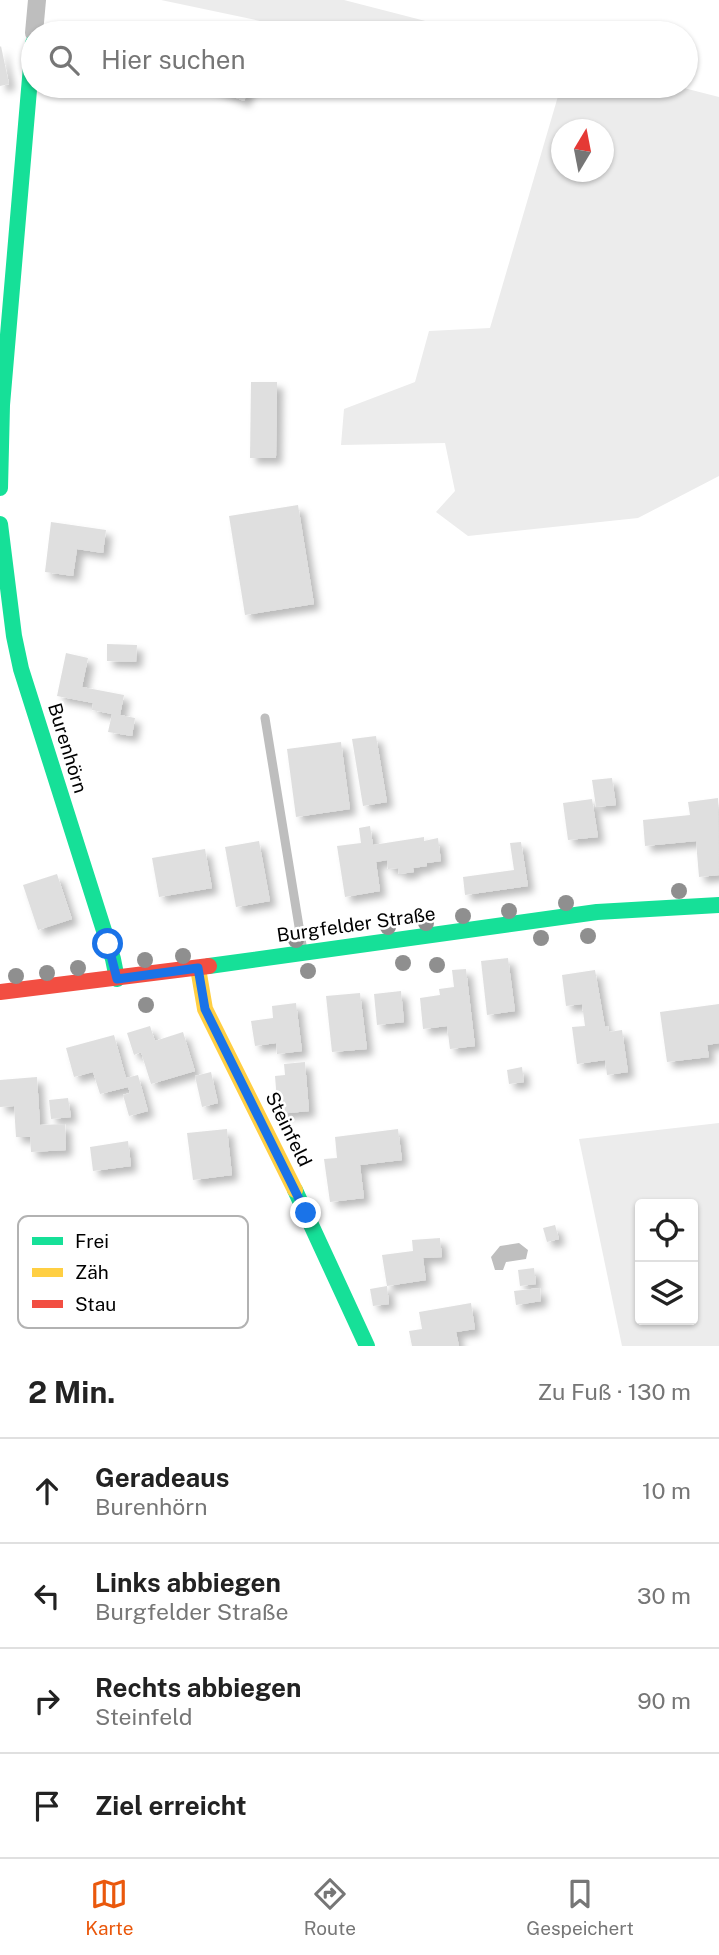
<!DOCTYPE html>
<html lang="de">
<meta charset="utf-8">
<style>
body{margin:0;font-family:"Public Sans",sans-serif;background:#f2f2f2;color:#222}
.controls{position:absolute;right:21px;bottom:21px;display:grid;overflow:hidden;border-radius:7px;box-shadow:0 2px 5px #0004}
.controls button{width:63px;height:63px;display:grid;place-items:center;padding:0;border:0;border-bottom:2px solid #e0e0e0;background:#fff;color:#222;font:35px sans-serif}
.compass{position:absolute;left:551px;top:119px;width:63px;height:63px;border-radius:50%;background:#fff;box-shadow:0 2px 5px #0004;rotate:10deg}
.stop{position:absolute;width:21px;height:21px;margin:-16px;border:5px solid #1a73e8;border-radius:50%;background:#fff}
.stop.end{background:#1a73e8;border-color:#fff;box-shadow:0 2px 7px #0008}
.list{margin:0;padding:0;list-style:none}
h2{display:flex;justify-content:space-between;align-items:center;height:91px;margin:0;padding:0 28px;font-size:30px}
h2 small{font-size:23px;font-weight:400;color:#767676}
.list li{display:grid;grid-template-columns:46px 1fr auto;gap:21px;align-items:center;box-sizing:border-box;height:105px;padding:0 28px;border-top:2px solid #e0e0e0}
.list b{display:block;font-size:26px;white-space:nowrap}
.list p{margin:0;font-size:23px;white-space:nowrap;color:#767676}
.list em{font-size:23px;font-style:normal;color:#767676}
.icon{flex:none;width:38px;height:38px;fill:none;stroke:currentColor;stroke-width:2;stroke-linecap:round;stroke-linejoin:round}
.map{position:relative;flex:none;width:719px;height:1346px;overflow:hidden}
.search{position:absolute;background:#fff;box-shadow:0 2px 5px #0004;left:21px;right:21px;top:21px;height:77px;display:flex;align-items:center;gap:18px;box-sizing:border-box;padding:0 24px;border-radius:38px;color:#767676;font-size:26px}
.sheet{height:511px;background:#fff}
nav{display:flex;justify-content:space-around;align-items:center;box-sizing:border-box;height:98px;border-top:2px solid #e0e0e0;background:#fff;font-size:19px;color:#767676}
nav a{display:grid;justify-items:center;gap:4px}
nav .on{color:#ea580c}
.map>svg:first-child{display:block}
.green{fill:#ececec;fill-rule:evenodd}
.water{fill:#bfbfbf}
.building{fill:#dfdfdf;filter:url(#shadow)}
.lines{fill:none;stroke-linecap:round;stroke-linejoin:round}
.lane{stroke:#bebebe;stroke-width:9}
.street{stroke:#bebebe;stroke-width:18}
.fast{stroke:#16e098;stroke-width:16}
.slow{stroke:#ffcf43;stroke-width:16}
.jam{stroke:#f24e42;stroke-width:16}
.tree{fill:#8f8f8f}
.route{stroke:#1a73e8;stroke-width:9}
.labels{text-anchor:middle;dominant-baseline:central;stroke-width:5;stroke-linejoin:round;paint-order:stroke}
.street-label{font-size:19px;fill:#000;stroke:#fff}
.key{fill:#fff;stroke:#b2b2b2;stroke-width:2}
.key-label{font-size:19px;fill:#000}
</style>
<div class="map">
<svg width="719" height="1346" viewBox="0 0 719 1346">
<defs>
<filter id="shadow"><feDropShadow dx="6" dy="6" stdDeviation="3.5" flood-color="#0004"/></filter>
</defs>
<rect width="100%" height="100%" fill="#fff"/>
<g class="green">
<path d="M 161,0 L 344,0 L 472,33 L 317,33 Z"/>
<path d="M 561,86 L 676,86 L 719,97 L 719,476 L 638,518 L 468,536 L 436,512 L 455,491 L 445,443 L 341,445 L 344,409 L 415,382 L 429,331 L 490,328 ZM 562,130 L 604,130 L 604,172 L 562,172 Z"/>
<path d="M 719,1123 L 719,1346 L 622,1346 L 579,1139 ZM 693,1204 L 693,1320 L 640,1320 L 640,1204 Z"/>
</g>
<path class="water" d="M 519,1243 L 528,1250 L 526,1259 L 506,1262 L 503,1270 L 495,1270 L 491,1257 L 500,1246 Z"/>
<g class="building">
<path d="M 1,46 L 9,84 L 0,86 L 0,47 Z"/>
<path d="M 207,86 L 250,86 L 244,101 Z"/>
<path d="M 251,382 L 277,382 L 276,458 L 250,458 Z"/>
<path d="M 298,505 L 314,604 L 245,615 L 229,516 Z"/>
<path d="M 51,522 L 106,530 L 103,553 L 77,549 L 73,576 L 45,572 Z"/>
<path d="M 107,644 L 137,645 L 136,662 L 107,661 Z"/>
<path d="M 66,653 L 88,658 L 82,687 L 124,695 L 120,715 L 135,718 L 132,736 L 108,732 L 112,714 L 92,710 L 93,703 L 57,696 Z"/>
<path d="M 376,736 L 387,802 L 363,806 L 352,739 Z"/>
<path d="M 341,742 L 350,809 L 296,817 L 287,749 Z"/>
<path d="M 612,778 L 616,805 L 596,807 L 592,780 Z"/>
<path d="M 718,798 L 719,875 L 699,877 L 696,841 L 645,846 L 643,820 L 690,815 L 688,802 Z"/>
<path d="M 592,799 L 598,837 L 568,840 L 563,803 Z"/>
<path d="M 370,826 L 373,845 L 424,837 L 424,841 L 438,838 L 441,861 L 427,863 L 427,866 L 413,868 L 414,872 L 399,874 L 398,868 L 388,869 L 387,860 L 376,862 L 380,891 L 345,897 L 337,846 L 361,843 L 359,828 Z"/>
<path d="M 259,841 L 270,901 L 236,907 L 225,847 Z"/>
<path d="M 521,842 L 528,886 L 465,895 L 463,877 L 514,870 L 510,843 Z"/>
<path d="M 205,849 L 212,888 L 159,897 L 152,858 Z"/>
<path d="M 57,874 L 72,919 L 38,930 L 23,885 Z"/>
<path d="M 508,958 L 515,1011 L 487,1015 L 481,961 Z"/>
<path d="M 466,969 L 475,1046 L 450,1049 L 447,1026 L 423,1029 L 420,998 L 440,995 L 439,989 L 454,987 L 452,970 Z"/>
<path d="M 595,970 L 605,1027 L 608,1026 L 609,1032 L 622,1030 L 628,1072 L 607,1075 L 605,1060 L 577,1064 L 572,1027 L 585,1026 L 582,1004 L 566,1006 L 562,975 Z"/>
<path d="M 401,991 L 404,1022 L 377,1025 L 374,994 Z"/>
<path d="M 360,993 L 367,1049 L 332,1052 L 326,996 Z"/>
<path d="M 296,1003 L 302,1051 L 277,1054 L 276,1043 L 255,1046 L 251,1021 L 273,1018 L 272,1006 Z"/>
<path d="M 719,1004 L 719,1043 L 707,1045 L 709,1057 L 667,1062 L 660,1012 Z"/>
<path d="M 150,1026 L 155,1041 L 183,1032 L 195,1071 L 151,1084 L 141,1052 L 134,1055 L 127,1033 Z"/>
<path d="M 114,1035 L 126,1078 L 138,1075 L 148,1111 L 129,1116 L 123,1095 L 130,1093 L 128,1087 L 100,1094 L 93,1072 L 74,1077 L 66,1048 Z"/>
<path d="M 305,1062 L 309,1111 L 278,1114 L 275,1076 L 285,1075 L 284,1064 Z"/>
<path d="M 522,1067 L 524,1082 L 509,1084 L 507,1070 Z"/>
<path d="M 211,1072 L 218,1103 L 202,1107 L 195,1076 Z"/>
<path d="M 37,1077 L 40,1125 L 65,1124 L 66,1150 L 31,1152 L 30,1137 L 16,1137 L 14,1106 L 0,1107 L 0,1080 Z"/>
<path d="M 68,1098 L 71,1117 L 51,1119 L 49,1100 Z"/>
<path d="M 227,1129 L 232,1175 L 193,1180 L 187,1133 Z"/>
<path d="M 398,1129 L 402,1160 L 360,1165 L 364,1198 L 330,1202 L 324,1159 L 337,1158 L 335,1137 Z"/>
<path d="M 128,1141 L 131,1166 L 93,1171 L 90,1147 Z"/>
<path d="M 555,1225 L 559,1239 L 547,1242 L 543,1228 Z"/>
<path d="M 440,1238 L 442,1257 L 423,1258 L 426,1280 L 387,1286 L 382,1255 L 413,1251 L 412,1240 Z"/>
<path d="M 534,1268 L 536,1284 L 520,1286 L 518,1270 Z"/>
<path d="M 387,1286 L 389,1304 L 373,1306 L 370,1289 Z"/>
<path d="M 540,1288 L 541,1301 L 516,1305 L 514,1291 Z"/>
<path d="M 471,1303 L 475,1329 L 456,1332 L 459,1346 L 412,1346 L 409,1331 L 422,1329 L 419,1312 Z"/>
</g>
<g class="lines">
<path class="lane" d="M 265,718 L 303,951"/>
<path class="street" d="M 34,33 L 37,0"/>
<g class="fast">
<path d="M 0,488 L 2,405 L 33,43"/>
<path d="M 0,524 L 14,636 L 21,669 L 113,959 L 117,979"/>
<path d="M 209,966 L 597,912 L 719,905"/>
<path d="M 295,1190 L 367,1346"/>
</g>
<path class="slow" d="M 198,968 L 205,1009 L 295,1190"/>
<path class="jam" d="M 0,992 L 209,966"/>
</g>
<g class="tree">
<circle cx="679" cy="891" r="8"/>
<circle cx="566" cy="903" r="8"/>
<circle cx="509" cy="911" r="8"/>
<circle cx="463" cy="916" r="8"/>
<circle cx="426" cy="923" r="8"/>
<circle cx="388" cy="927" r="8"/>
<circle cx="588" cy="936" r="8"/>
<circle cx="541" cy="938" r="8"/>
<circle cx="296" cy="940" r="8"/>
<circle cx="183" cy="956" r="8"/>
<circle cx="145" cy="960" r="8"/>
<circle cx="403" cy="963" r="8"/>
<circle cx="437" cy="965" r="8"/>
<circle cx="78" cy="968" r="8"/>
<circle cx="308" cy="971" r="8"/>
<circle cx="47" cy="973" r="8"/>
<circle cx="16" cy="976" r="8"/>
<circle cx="146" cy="1005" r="8"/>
</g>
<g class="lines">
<path class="route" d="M 108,944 L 117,979 L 198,968 L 205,1009 L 306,1213"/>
</g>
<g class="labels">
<g class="street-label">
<text transform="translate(68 748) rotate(73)">Burenhörn</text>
<text transform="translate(356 924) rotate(-8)">Burgfelder Straße</text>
<text transform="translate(289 1129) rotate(64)">Steinfeld</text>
</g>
</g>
<rect x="18" y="1216" width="230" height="112" rx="10" class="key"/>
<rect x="32" y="1237" width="31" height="8" fill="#16e098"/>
<rect x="32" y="1268" width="31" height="9" fill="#ffcf43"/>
<rect x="32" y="1300" width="31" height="8" fill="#f24e42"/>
<g class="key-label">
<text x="75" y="1248">Frei</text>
<text x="75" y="1279">Zäh</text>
<text x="75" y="1311">Stau</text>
</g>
</svg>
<div class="controls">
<button><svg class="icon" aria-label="locate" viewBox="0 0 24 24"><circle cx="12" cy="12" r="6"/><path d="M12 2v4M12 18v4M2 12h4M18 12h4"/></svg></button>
<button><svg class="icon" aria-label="layers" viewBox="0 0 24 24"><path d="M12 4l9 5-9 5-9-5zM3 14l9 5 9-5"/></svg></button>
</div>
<svg class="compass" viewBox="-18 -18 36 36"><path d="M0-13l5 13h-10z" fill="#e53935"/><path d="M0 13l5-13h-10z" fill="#767676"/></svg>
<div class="stop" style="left:108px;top:944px"></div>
<div class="stop end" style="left:306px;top:1213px"></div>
<div class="search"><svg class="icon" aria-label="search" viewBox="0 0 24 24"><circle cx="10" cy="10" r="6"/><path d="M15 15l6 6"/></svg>Hier suchen</div>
</div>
<section class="sheet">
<h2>2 Min.<small>Zu Fuß · 130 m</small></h2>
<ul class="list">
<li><svg class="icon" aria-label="ahead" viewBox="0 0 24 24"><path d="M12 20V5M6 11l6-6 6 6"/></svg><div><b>Geradeaus</b><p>Burenhörn</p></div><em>10 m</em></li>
<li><svg class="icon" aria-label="left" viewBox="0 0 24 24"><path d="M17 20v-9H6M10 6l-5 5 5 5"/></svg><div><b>Links abbiegen</b><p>Burgfelder Straße</p></div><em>30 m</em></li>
<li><svg class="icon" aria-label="right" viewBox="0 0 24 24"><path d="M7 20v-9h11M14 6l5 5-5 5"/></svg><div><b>Rechts abbiegen</b><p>Steinfeld</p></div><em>90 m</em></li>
<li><svg class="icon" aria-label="arrive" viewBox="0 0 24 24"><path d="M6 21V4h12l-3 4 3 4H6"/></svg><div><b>Ziel erreicht</b></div></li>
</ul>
</section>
<nav>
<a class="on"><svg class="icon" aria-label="map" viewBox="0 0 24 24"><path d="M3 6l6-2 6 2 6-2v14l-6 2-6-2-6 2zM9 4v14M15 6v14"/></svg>Karte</a>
<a><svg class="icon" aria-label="directions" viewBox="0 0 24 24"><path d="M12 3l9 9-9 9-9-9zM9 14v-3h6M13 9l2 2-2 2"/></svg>Route</a>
<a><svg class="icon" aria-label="saved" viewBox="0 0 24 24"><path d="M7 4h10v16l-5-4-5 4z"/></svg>Gespeichert</a>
</nav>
